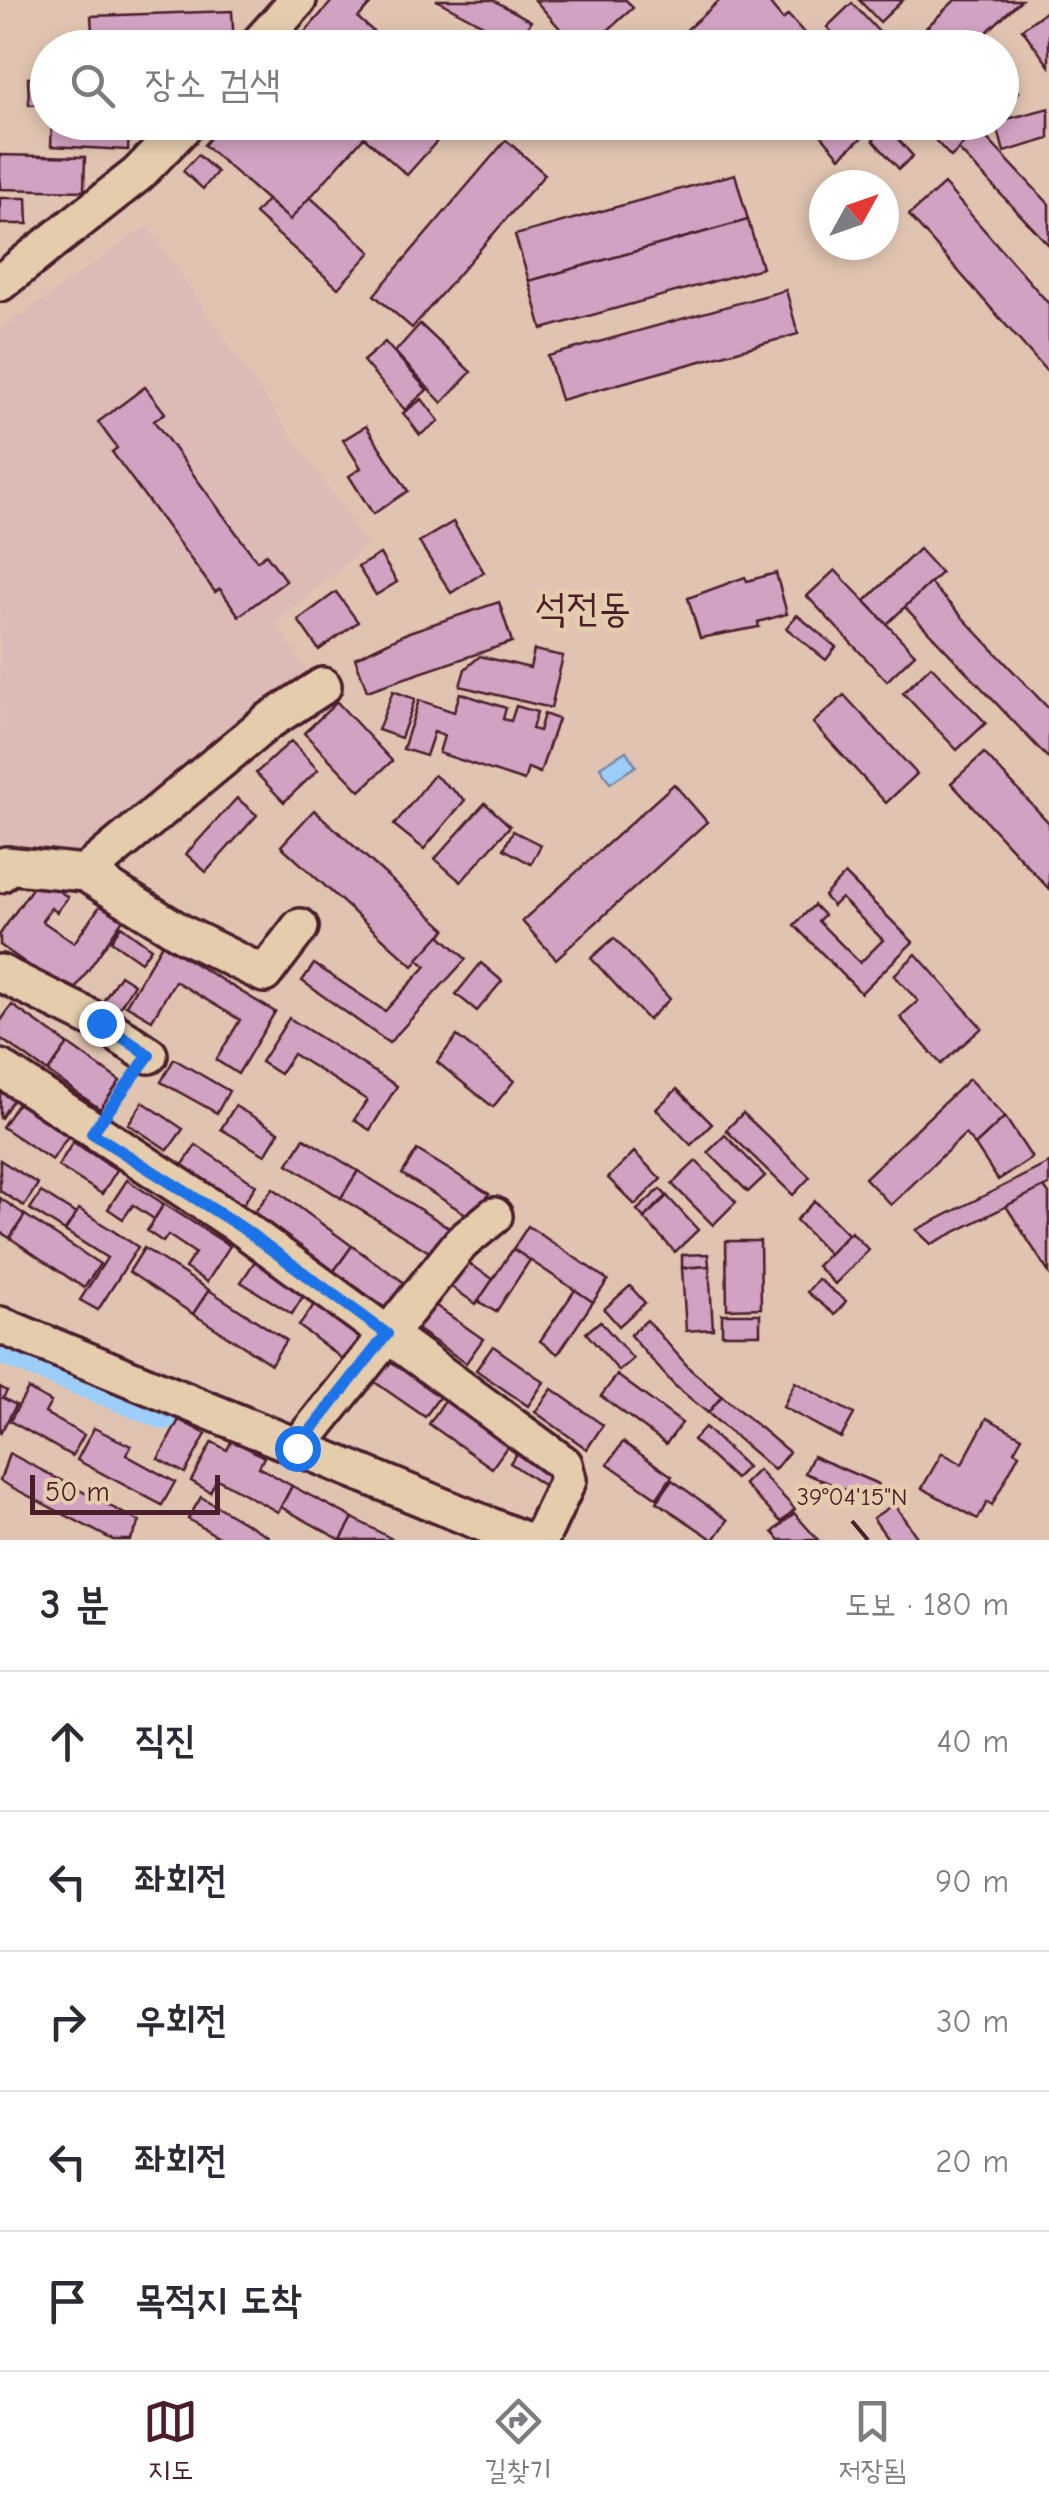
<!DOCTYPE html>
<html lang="ko">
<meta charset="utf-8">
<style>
body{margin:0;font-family:"Comic Neue","Poor Story",sans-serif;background:#f7f7f7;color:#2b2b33}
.compass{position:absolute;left:809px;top:170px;width:90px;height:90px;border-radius:50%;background:#fff;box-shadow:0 5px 15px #0003;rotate:50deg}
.scale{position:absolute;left:30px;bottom:25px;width:190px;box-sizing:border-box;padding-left:10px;border:5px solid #4a1f2b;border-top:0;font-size:28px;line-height:35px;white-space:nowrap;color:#4a1f2b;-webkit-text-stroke:8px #e4ccad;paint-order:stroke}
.stop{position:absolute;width:30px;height:30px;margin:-22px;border:8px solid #1a73e8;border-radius:50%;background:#fff}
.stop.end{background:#1a73e8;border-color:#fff;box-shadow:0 2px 10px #0008}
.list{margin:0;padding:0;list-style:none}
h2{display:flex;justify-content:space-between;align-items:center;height:130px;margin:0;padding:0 40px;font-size:42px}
h2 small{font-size:32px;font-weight:400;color:#7c7c81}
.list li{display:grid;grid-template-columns:65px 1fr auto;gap:30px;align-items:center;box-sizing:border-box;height:140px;padding:0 40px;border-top:2px solid #e1e1e2}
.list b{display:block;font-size:38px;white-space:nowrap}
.list em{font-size:32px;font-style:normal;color:#7c7c81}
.icon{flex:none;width:55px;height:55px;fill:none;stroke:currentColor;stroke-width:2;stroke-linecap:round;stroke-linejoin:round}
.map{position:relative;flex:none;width:1049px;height:1540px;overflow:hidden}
.search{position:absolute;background:#fff;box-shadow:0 5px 15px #0003;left:30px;right:30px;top:30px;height:110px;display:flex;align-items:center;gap:25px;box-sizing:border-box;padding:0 35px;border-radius:55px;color:#7c7c81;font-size:38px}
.sheet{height:830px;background:#fff}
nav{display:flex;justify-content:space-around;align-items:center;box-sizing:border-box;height:140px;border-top:2px solid #e1e1e2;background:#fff;font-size:28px;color:#7c7c81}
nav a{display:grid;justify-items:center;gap:5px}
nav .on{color:#4a1f2b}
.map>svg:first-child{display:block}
.built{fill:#dcbab6}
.water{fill:#9ccef9;stroke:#7b88a7;stroke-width:2.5}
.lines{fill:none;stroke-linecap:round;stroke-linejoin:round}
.canal{stroke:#9ccef9;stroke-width:28}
.building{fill:#d2a2c2;stroke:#4a1f2b;stroke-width:2.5}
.minor-casing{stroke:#4a1f2b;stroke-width:42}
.path{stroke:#4a1f2b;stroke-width:5;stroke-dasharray:10 8;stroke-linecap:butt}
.minor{stroke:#e4ccad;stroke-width:35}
.route{stroke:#1a73e8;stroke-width:12}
.ticks{fill:none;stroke:#4a1f2b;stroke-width:4}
.labels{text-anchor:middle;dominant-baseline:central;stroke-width:9;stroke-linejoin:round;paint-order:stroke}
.quarter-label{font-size:40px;fill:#4a1f2b;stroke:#e4ccad}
.ticks-label{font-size:25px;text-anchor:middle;fill:#4a1f2b;stroke:#e4ccad;stroke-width:9;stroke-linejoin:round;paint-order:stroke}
</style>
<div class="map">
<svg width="1049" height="1540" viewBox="0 0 1049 1540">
<rect width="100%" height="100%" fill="#e0c4b1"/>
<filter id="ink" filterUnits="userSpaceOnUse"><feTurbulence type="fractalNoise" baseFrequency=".01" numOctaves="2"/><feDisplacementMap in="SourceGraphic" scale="20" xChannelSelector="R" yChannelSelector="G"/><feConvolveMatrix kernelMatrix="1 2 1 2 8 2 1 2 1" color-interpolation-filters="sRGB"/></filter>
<g filter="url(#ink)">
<path class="built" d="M 147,226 L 367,545 L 276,622 L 311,677 L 238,726 L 87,848 L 50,855 L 0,842 L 0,330 Z"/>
<path class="water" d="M 626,751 L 636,766 L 610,783 L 600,767 Z"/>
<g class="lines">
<path class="canal" d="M 0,1350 L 165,1416"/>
</g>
<g class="building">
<path d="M 333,0 L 374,0 L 358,18 L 392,48 L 291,48 Z"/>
<path d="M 436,0 L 493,0 L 531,21 L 519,44 Z"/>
<path d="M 535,0 L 626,0 L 633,8 L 588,48 L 577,48 Z"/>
<path d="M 720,0 L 773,0 L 770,4 L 783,20 L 788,15 L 804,33 L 797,39 L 804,48 L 772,48 L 764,38 L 753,48 L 666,48 Z"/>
<path d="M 859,0 L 903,0 L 880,22 Z"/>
<path d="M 955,0 L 1021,0 L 970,48 L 905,48 Z"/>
<path d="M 852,3 L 894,48 L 847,48 L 827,27 Z"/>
<path d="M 1049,9 L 1049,66 L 1022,29 Z"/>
<path d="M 232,11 L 234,45 L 93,48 L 91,16 Z"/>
<path d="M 1002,73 L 1019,92 L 1002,109 Z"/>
<path d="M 48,77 L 48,104 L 29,105 L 28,78 Z"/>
<path d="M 1049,108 L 1049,139 L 1004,152 L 996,122 Z"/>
<path d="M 52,122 L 129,124 L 128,150 L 51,146 Z"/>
<path d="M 224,122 L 454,122 L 407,175 L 364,137 L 290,220 L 204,145 Z"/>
<path d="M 810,122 L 870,122 L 874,127 L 840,157 Z"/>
<path d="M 918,122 L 987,122 L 951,157 Z"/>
<path d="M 887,127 L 913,156 L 899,169 L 873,140 Z"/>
<path d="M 979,130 L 1049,204 L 1049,245 L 958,149 Z"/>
<path d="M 506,140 L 545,174 L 412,328 L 374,295 Z"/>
<path d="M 0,155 L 85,157 L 84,191 L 0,189 Z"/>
<path d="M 198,155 L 217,172 L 203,189 L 183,171 Z"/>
<path d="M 735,174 L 748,220 L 529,281 L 515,235 Z"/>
<path d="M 944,184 L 1049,304 L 1049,374 L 909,215 Z"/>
<path d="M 310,197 L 371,252 L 338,288 L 255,214 L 267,200 L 290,220 Z"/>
<path d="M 0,198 L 27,198 L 28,224 L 0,224 Z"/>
<path d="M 748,220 L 762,268 L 542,329 L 529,281 Z"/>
<path d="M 786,290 L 798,334 L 561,400 L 548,356 Z"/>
<path d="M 420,324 L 471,372 L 442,403 L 395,352 Z"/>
<path d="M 385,342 L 427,390 L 405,410 L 363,361 Z"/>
<path d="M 145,387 L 165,413 L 154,421 L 257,561 L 266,554 L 286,581 L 239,616 L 220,589 L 215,592 L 112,452 L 117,448 L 98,422 Z"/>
<path d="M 422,399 L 439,421 L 420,435 L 403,413 Z"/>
<path d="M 366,426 L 408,491 L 373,514 L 349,476 L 361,468 L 343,440 Z"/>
<path d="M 453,522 L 484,572 L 451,593 L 419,542 Z"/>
<path d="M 919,549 L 941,573 L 887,624 L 865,601 Z"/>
<path d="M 380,554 L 397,582 L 376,595 L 358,567 Z"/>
<path d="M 835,570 L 915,654 L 887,681 L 807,596 Z"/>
<path d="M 776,573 L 787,614 L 758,622 L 759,627 L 700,638 L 688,598 L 745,577 L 747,581 Z"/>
<path d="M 930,583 L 1049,709 L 1049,759 L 905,607 Z"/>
<path d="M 336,592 L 358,622 L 319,650 L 298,620 Z"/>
<path d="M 499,602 L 512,642 L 367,691 L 355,658 L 409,632 Z"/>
<path d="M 797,615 L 836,647 L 826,660 L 786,628 Z"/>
<path d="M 534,650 L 563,656 L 551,708 L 460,686 L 465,669 L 480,656 L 530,668 Z"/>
<path d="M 931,666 L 986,723 L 957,750 L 903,693 Z"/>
<path d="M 393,691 L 415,699 L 401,738 L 378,730 Z"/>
<path d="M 460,693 L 506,708 L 503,719 L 511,721 L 516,706 L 537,712 L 532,729 L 539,731 L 544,714 L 558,719 L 540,773 L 528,768 L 524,781 L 439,753 L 444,736 L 434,732 L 426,756 L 403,749 L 419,700 L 454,712 Z"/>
<path d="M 844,695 L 917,774 L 886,803 L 813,723 Z"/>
<path d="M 337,702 L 392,761 L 360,791 L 304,733 Z"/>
<path d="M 291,741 L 318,770 L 284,802 L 256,773 Z"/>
<path d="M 984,753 L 1049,823 L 1049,889 L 951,783 Z"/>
<path d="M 434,775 L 465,800 L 424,849 L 394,825 Z"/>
<path d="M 674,784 L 707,822 L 556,959 L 522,921 Z"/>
<path d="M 237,798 L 257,815 L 206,872 L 186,854 Z"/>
<path d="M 485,803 L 510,826 L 461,882 L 435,859 Z"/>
<path d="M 314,810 L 446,929 L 413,966 L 281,846 Z"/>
<path d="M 513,831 L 541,845 L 531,864 L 504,849 Z"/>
<path d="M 845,874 L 913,942 L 861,993 L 794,925 L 814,905 L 824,915 L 818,921 L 860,963 L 883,940 L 841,898 L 833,906 L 824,896 Z"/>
<path d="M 39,878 L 68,897 L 57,912 L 51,908 L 42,921 L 74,943 L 102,903 L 124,918 L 71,995 L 0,945 L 0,934 Z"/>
<path d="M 121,926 L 151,948 L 141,962 L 111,941 Z"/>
<path d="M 440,935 L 466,959 L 389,1043 L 302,981 L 314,964 L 385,1011 L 426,966 L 418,959 Z"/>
<path d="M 614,938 L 670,999 L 648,1020 L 591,958 Z"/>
<path d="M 162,944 L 275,1012 L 238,1074 L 216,1060 L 240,1020 L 175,981 L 152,1020 L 126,1005 Z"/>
<path d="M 916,954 L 982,1028 L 941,1064 L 900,1017 L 918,1001 L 894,975 Z"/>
<path d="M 481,963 L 502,981 L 477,1011 L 456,994 Z"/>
<path d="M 120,975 L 134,984 L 117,1012 L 102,1003 Z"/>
<path d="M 12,1005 L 68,1044 L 48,1072 L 0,1038 L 0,1022 Z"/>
<path d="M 289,1018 L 397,1086 L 370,1130 L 354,1120 L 367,1100 L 293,1054 L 280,1074 L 261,1062 Z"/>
<path d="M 457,1036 L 514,1081 L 493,1107 L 437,1062 Z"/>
<path d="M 68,1044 L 120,1081 L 100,1109 L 48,1072 Z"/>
<path d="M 174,1059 L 229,1091 L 217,1113 L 161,1082 Z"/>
<path d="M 969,1079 L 1005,1117 L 975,1145 L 965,1134 L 891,1205 L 865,1178 Z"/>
<path d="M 0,1088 L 14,1098 L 1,1118 L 0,1118 Z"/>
<path d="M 677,1089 L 712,1124 L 691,1145 L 656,1109 Z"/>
<path d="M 143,1102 L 183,1129 L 168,1150 L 128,1124 Z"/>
<path d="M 18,1103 L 68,1136 L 52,1160 L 2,1127 Z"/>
<path d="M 235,1106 L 279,1132 L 265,1155 L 221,1129 Z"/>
<path d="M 743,1113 L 810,1177 L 793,1195 L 726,1130 Z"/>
<path d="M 1005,1117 L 1032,1158 L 998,1180 L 975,1145 Z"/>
<path d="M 725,1135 L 765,1176 L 748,1192 L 708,1152 Z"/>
<path d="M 304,1138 L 358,1171 L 341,1198 L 288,1164 Z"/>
<path d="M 73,1142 L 117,1170 L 102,1194 L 58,1166 Z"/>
<path d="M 196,1145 L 256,1185 L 236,1215 L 176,1175 Z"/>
<path d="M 417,1150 L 489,1194 L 474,1219 L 402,1174 Z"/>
<path d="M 634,1152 L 661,1179 L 635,1205 L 608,1178 Z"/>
<path d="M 0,1160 L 38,1184 L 24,1206 L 0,1191 Z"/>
<path d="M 696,1161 L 736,1202 L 713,1225 L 672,1184 Z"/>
<path d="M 1049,1163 L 1049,1185 L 931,1244 L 916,1230 Z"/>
<path d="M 358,1171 L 453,1230 L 436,1256 L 341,1198 Z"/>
<path d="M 127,1180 L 164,1204 L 154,1219 L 133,1205 L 123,1219 L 108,1209 Z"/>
<path d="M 1044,1187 L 1049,1194 L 1049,1273 L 1006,1206 Z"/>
<path d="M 273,1188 L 352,1246 L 334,1271 L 254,1213 Z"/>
<path d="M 660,1189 L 667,1196 L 644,1218 L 637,1210 Z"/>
<path d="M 41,1192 L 76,1214 L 65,1231 L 30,1209 Z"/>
<path d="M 667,1196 L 698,1230 L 675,1252 L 644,1218 Z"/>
<path d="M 0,1198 L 25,1215 L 10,1238 L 0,1232 Z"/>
<path d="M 815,1201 L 848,1234 L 829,1254 L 796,1220 Z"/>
<path d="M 164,1204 L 230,1246 L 207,1282 L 185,1268 L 195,1253 L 168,1235 L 163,1242 L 147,1231 Z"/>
<path d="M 79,1209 L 138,1247 L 98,1310 L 80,1300 L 107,1258 L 65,1231 Z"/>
<path d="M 25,1215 L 100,1264 L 84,1288 L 10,1238 Z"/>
<path d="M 528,1226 L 608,1280 L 593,1302 L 513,1249 Z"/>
<path d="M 851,1232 L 869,1250 L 835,1284 L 817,1266 Z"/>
<path d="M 726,1241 L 760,1241 L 761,1308 L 727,1309 Z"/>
<path d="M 352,1246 L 412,1288 L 393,1314 L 334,1271 Z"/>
<path d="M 144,1248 L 209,1290 L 193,1314 L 129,1272 Z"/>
<path d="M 513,1249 L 530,1260 L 496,1312 L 478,1301 Z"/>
<path d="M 708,1254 L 709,1266 L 682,1268 L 682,1255 Z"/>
<path d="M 257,1258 L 307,1290 L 292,1314 L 241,1282 Z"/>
<path d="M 460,1258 L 493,1279 L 476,1304 L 444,1282 Z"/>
<path d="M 709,1266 L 713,1329 L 686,1331 L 682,1268 Z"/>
<path d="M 818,1279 L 846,1301 L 835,1315 L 807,1292 Z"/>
<path d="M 630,1286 L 645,1303 L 619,1326 L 604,1309 Z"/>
<path d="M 209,1290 L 286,1340 L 271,1364 L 193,1314 Z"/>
<path d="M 575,1290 L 593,1302 L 558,1354 L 540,1341 Z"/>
<path d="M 316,1302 L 366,1338 L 348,1363 L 299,1326 Z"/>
<path d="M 432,1303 L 483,1339 L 466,1363 L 415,1328 Z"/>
<rect x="722" y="1314" width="38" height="20"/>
<path d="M 647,1320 L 691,1370 L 722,1396 L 708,1413 L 674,1385 L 630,1335 Z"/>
<path d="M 600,1321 L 633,1359 L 619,1371 L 586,1333 Z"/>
<path d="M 493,1346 L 544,1382 L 528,1406 L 476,1370 Z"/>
<path d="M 380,1350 L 442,1393 L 425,1417 L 363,1374 Z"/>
<path d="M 617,1375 L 682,1423 L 666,1444 L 601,1396 Z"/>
<path d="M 795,1382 L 854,1414 L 841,1438 L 783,1407 Z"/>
<path d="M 0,1387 L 7,1391 L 3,1398 L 16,1405 L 0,1434 Z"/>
<path d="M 28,1389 L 51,1402 L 45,1413 L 84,1435 L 72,1456 L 10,1421 Z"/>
<path d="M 552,1389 L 603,1425 L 587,1449 L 535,1412 Z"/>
<path d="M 722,1396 L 789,1452 L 774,1470 L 708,1413 Z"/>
<path d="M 447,1397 L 511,1441 L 492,1468 L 429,1424 Z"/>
<path d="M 987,1418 L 1022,1437 L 1014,1451 L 1019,1454 L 992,1505 L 987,1502 L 978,1519 L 922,1488 L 942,1453 L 962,1464 Z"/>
<path d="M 179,1420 L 206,1434 L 185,1473 L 158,1459 Z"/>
<path d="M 705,1427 L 747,1467 L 735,1479 L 693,1440 Z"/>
<path d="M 94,1428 L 131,1446 L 126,1455 L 175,1482 L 162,1505 L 77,1460 Z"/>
<path d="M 232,1440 L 264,1457 L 259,1467 L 292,1486 L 278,1512 L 217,1479 L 210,1492 L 191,1481 L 212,1442 L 227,1450 Z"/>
<path d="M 623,1442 L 672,1476 L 657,1498 L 608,1464 Z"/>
<path d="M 523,1443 L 557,1465 L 543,1485 L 510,1463 Z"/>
<path d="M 9,1453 L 140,1522 L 130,1540 L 113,1540 L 0,1481 Z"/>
<path d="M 813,1456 L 878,1484 L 871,1501 L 805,1473 Z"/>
<path d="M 758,1470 L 795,1509 L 781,1522 L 744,1484 Z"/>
<path d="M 672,1480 L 728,1520 L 714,1540 L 657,1502 Z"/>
<path d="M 292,1486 L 353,1518 L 341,1540 L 281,1507 Z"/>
<path d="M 201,1497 L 268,1536 L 265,1540 L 224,1540 L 188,1519 Z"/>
<path d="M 894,1504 L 919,1540 L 889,1540 L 873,1518 Z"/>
<path d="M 794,1513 L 818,1540 L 780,1540 L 773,1532 Z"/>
<path d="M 353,1518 L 394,1540 L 341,1540 Z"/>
</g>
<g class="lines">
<defs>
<g id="minor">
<path d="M 255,48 L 298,0"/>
<path d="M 0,283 L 138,174 L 188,122"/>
<path d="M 85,873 L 183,934 L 264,974 L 300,927"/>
<path d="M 0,874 L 6,865 L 85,873 L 267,722 L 323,686"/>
<path d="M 0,973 L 101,1023 L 149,1055"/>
<path d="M 0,1068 L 241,1227 L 564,1464 L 568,1480 L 540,1540"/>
<path d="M 0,1325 L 524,1540"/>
<path d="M 297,1448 L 461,1243 L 494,1216"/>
</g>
</defs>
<use href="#minor" class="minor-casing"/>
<path class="path" d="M 112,1106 L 132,1079"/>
<use href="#minor" class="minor"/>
</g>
</g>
<g class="lines" filter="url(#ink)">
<path class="route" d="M 101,1023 L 149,1055 L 92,1133 L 241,1227 L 387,1334 L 297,1448"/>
</g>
<path class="ticks" d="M 852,1521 L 868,1540"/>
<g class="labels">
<g class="quarter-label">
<text x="583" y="608">석전동</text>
</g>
</g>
<g class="ticks-label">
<text x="852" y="1505">39°04'15"N</text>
</g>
</svg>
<svg class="compass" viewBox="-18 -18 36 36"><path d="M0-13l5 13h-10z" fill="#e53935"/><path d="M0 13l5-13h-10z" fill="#7c7c81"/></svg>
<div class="scale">50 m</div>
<div class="stop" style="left:297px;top:1448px"></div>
<div class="stop end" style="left:101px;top:1023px"></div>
<div class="search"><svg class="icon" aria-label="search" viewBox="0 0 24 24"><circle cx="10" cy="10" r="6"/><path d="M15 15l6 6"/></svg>장소 검색</div>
</div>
<section class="sheet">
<h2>3 분<small>도보 · 180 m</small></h2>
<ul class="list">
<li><svg class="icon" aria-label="ahead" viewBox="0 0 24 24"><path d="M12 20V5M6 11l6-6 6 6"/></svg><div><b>직진</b></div><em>40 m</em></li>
<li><svg class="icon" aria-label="left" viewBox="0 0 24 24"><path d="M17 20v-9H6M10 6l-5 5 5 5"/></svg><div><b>좌회전</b></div><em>90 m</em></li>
<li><svg class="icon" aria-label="right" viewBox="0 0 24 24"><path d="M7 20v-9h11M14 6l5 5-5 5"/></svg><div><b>우회전</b></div><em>30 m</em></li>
<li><svg class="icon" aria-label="left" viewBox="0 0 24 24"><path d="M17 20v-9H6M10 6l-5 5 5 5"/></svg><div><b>좌회전</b></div><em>20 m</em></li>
<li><svg class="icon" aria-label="arrive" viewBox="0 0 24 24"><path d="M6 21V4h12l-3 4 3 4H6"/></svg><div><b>목적지 도착</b></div></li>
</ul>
</section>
<nav>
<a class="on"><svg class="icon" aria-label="map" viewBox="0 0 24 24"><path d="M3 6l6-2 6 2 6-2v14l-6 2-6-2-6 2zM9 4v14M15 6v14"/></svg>지도</a>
<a><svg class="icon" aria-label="directions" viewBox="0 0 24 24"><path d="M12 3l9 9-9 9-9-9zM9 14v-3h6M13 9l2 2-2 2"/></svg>길찾기</a>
<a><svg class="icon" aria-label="saved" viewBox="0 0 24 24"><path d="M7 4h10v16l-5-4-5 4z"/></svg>저장됨</a>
</nav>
